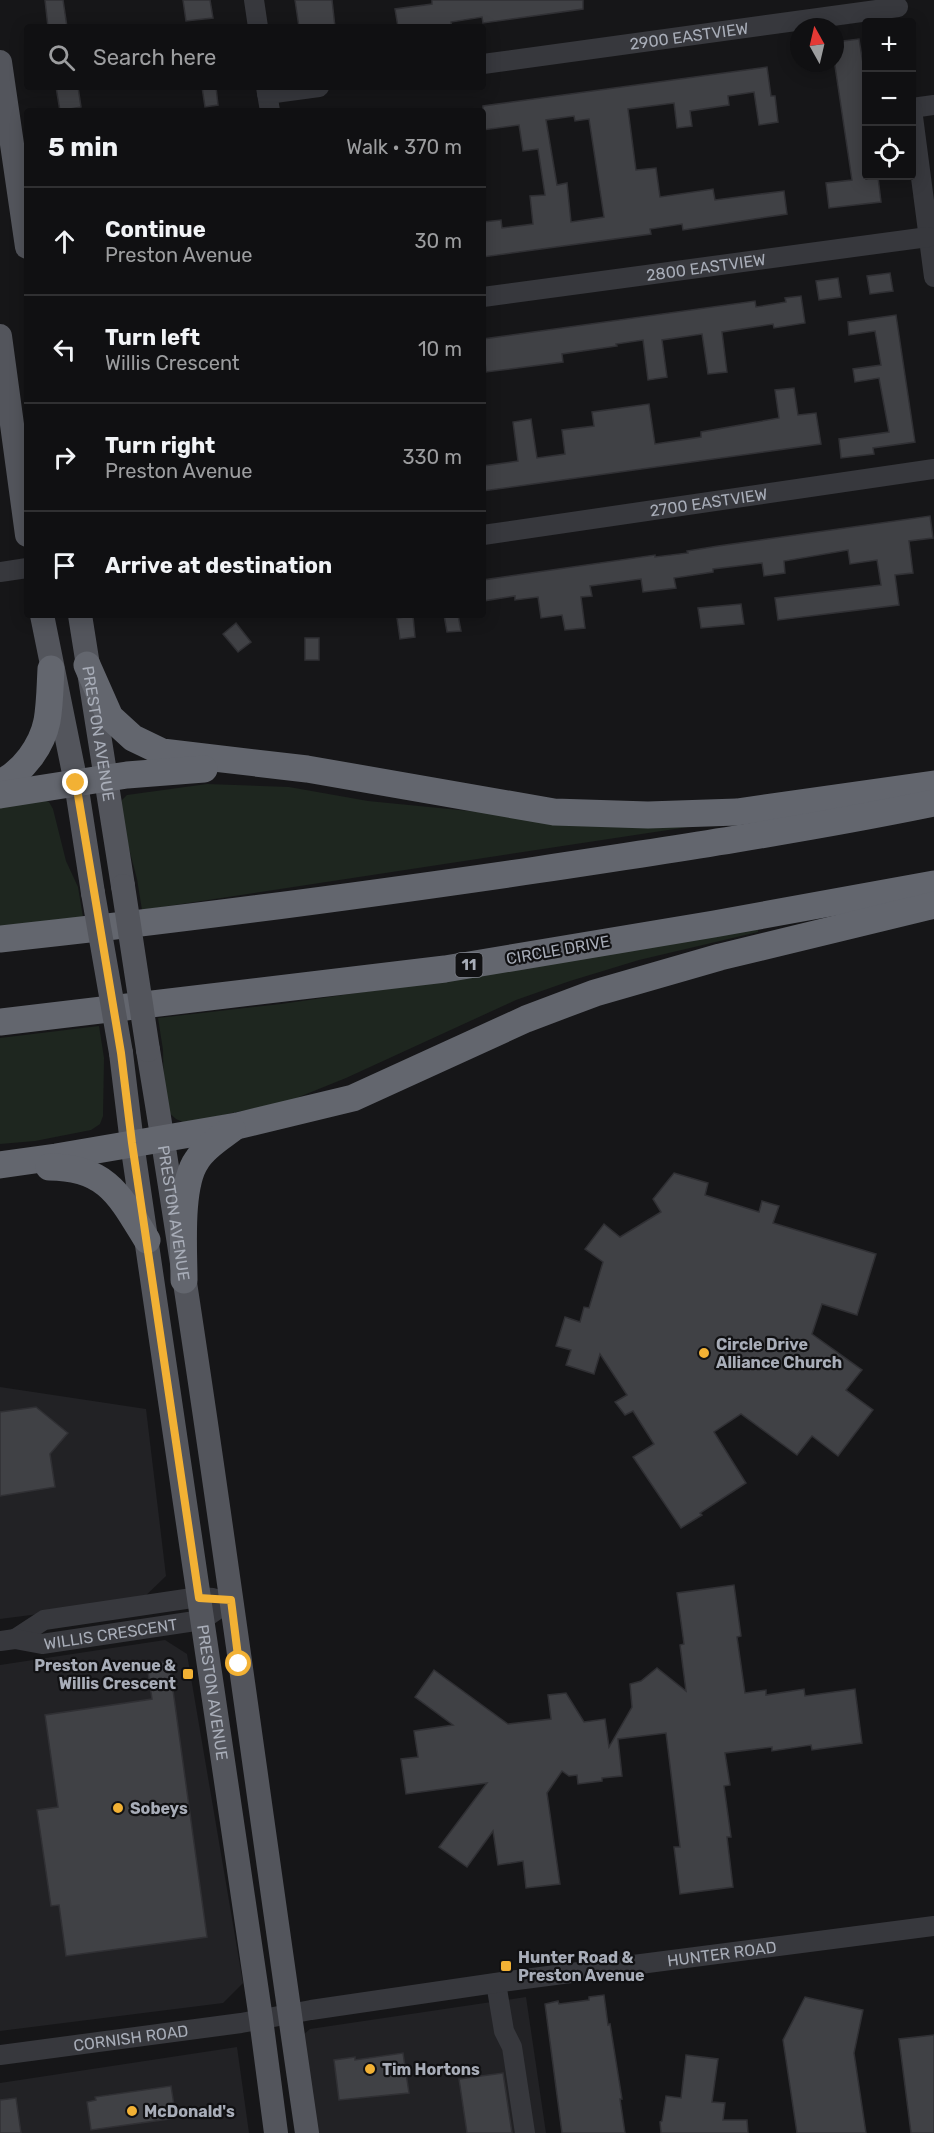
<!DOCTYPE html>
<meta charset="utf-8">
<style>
body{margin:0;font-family:Rubik,sans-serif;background:#19191b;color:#f1f3f6}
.controls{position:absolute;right:18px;top:18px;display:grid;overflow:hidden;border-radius:6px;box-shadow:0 3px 15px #0003}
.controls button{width:54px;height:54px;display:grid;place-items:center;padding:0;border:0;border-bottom:2px solid #303032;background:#101012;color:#f1f3f6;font:30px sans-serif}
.compass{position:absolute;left:790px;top:18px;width:54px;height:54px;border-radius:50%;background:#101012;box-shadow:0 3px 15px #0003;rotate:352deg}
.stop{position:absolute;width:18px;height:18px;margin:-14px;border:4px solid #f2b134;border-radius:50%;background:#fff}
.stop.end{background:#f2b134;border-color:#fff;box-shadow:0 2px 6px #0008}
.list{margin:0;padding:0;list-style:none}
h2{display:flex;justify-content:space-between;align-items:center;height:78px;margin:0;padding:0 24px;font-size:26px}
h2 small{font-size:20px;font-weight:400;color:#9c9d9f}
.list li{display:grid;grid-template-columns:39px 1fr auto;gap:18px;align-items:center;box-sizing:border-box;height:108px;padding:0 24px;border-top:2px solid #303032}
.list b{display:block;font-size:22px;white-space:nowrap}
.list p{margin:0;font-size:20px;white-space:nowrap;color:#9c9d9f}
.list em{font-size:20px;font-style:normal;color:#9c9d9f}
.icon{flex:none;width:33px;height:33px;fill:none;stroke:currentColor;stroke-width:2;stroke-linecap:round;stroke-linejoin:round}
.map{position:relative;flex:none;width:934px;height:2133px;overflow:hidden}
.search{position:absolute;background:#101012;box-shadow:0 3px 15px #0003;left:24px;top:24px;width:462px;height:66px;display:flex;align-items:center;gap:15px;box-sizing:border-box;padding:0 21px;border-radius:6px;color:#9c9d9f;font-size:22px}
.panel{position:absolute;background:#101012;box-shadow:0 3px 15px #0003;left:24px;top:108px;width:462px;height:510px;border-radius:6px}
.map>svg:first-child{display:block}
.built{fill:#222225}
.green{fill:#1e261f}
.building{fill:#404145;stroke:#303034;stroke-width:1.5;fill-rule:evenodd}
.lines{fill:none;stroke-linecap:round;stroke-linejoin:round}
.minor{stroke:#37383d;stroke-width:20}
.major{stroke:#53555c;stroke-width:24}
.highway{stroke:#63666e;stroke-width:27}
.major-bridge{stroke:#53555c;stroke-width:24}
.route{stroke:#f2b134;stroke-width:8}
.poi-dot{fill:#f2b134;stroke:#111113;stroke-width:2}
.labels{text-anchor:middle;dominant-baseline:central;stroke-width:4.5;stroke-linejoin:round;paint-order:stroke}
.shield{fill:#111113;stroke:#7b7e86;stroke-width:1.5}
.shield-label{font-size:15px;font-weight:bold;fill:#a8adb8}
.street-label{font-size:16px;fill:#a8adb8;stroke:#111113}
.poi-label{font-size:16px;font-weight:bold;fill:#a8adb8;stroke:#111113;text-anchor:start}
</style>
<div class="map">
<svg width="934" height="2133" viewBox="0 0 934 2133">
<rect width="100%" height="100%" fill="#161618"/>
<g class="built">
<path d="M 0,1387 L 146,1409 L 166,1576 L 140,1601 L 0,1619 Z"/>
<path d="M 165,1640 L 187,1654 L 243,1983 L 223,2003 L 0,2031 L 0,1665 Z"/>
<path d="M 526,1997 L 546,2133 L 314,2133 L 303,2035 L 310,2029 Z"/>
<path d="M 237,2047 L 249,2133 L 0,2133 L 0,2083 Z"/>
</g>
<g class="green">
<path d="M 207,784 L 289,787 L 368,801 L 561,820 L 721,822 L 142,910 L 137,879 L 119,811 L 122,800 L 127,795 Z"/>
<path d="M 41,799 L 49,802 L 53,809 L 66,861 L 78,887 L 83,917 L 0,926 L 0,804 Z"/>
<path d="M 758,928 L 758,932 L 639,960 L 570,981 L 516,1000 L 346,1078 L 289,1101 L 185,1123 L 176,1119 L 167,1111 L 164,1101 L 163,1050 L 158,1018 L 281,1004 L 516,970 Z"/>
<path d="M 99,1026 L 104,1058 L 103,1116 L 100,1124 L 91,1130 L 35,1141 L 0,1144 L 0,1038 Z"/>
</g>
<g class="building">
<path d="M 45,0 L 63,0 L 67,27 L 48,27 Z"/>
<path d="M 183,0 L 210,0 L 213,18 L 186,21 Z"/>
<path d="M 295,0 L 332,0 L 335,27 L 299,27 Z"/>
<path d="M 432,0 L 583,0 L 583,9 L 483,23 L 482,17 L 451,22 L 452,27 L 398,27 L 395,9 L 432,4 Z"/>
<path d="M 859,39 L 867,88 L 867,178 L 878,177 L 881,202 L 829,208 L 826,183 L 852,180 L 835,66 L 835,42 Z"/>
<path d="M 767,67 L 771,96 L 775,96 L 778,122 L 759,125 L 754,92 L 728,96 L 729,105 L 690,111 L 692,126 L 677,128 L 674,103 L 628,109 L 636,170 L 656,168 L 660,197 L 713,189 L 715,200 L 784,191 L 787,214 L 683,230 L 682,224 L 650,229 L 651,234 L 483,257 L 483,222 L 501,220 L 502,228 L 533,224 L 530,196 L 545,195 L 538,149 L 523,151 L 519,125 L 483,130 L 483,106 ZM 574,116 L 575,121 L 589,119 L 604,217 L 571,222 L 567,183 L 557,185 L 546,120 Z"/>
<path d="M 56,87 L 78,87 L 81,107 L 60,111 Z"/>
<path d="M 202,87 L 216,87 L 218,105 L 205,107 Z"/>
<path d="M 890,273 L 893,291 L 870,294 L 867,276 Z"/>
<path d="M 838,278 L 841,297 L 819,300 L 816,281 Z"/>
<path d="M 801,296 L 805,323 L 774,328 L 773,324 L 722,332 L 727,372 L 708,374 L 702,334 L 662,340 L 667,377 L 648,380 L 643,340 L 616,344 L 617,346 L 562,354 L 563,362 L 486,372 L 483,339 L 755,301 L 756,307 L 786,302 L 785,298 Z"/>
<path d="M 896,315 L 915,442 L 873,448 L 874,454 L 841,458 L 839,439 L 889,432 L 879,378 L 855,382 L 853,369 L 881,365 L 875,331 L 849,335 L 848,322 Z"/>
<path d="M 794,388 L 798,415 L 816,413 L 821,444 L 483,491 L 483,466 L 518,461 L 513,422 L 531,419 L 537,458 L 565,454 L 562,430 L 594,426 L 592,412 L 649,404 L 655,444 L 701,437 L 701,432 L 779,418 L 775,390 Z"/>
<path d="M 930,516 L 933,538 L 909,541 L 913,573 L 895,575 L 899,605 L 778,620 L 775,598 L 881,585 L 877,560 L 850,564 L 848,550 L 784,561 L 785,573 L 764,576 L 762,563 L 713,569 L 713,572 L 674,578 L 676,588 L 643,592 L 641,579 L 590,586 L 592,596 L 581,597 L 585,628 L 565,630 L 562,615 L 541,618 L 538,597 L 515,600 L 515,596 L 483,601 L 483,580 L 655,555 L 655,557 L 688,553 L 687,551 L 718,546 Z"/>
<path d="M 741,604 L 744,624 L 701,628 L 698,608 Z"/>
<path d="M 444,615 L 458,615 L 461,631 L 447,632 Z"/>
<path d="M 413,616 L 415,637 L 400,639 L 397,618 Z"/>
<path d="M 236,623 L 251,642 L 238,652 L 223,634 Z"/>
<rect x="305" y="638" width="14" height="22"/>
<path d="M 674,1173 L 708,1183 L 705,1195 L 759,1212 L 762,1201 L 779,1206 L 773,1223 L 876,1254 L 857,1315 L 822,1304 L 812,1334 L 862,1370 L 846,1390 L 873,1410 L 838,1456 L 812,1436 L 797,1455 L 741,1414 L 714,1432 L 746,1483 L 700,1513 L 702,1515 L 681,1528 L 633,1457 L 654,1444 L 633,1411 L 625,1415 L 615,1402 L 627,1395 L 600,1354 L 594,1374 L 566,1365 L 571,1350 L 556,1346 L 565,1317 L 580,1322 L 584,1307 L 589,1308 L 603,1262 L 585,1249 L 604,1224 L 620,1237 L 661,1212 L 653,1199 Z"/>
<path d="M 36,1407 L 68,1433 L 50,1454 L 55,1487 L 0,1496 L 0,1412 Z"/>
<path d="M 734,1585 L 741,1636 L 737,1637 L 745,1693 L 766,1690 L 766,1695 L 804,1689 L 805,1696 L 855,1689 L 862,1743 L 812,1750 L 811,1745 L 772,1751 L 772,1747 L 725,1753 L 730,1785 L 724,1786 L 731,1837 L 727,1837 L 733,1887 L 680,1894 L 674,1847 L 680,1847 L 666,1733 L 618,1739 L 622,1776 L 602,1778 L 602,1781 L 578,1784 L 577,1775 L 569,1776 L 562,1771 L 547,1793 L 560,1884 L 526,1888 L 523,1861 L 498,1865 L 493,1831 L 467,1867 L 439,1847 L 487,1783 L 406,1794 L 401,1759 L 418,1757 L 414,1731 L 453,1725 L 415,1697 L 434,1670 L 508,1724 L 551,1719 L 548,1695 L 566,1693 L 584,1722 L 605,1719 L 609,1747 L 632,1707 L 630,1684 L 641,1681 L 657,1668 L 686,1691 L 680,1645 L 684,1644 L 677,1593 Z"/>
<path d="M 169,1661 L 207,1937 L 66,1956 L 59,1905 L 51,1906 L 37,1810 L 58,1807 L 45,1715 L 152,1699 L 147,1665 Z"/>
<path d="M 604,1995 L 608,2025 L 610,2024 L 622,2099 L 620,2099 L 625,2133 L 562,2133 L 545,2004 L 558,2001 L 559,2004 L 589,2000 L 589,1997 Z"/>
<path d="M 805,1997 L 863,2010 L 854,2053 L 866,2133 L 797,2133 L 783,2040 Z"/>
<path d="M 934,2035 L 934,2133 L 911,2133 L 899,2039 Z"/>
<path d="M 403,2053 L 409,2093 L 339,2100 L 334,2060 L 355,2057 L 355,2060 Z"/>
<path d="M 686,2055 L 718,2059 L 712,2102 L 725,2103 L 723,2120 L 747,2120 L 748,2133 L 661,2133 L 660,2122 L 662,2121 L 666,2096 L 681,2098 Z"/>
<path d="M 503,2073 L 512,2133 L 467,2133 L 459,2079 Z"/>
<path d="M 171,2086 L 176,2118 L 91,2130 L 87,2102 L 96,2100 L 95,2097 Z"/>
<path d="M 16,2098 L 21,2133 L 0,2133 L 0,2100 Z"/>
</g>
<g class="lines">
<g class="minor">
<path d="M 254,0 L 258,27"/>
<path id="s1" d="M 483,64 L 898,7"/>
<path d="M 266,87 L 270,111"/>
<path d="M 267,94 L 319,87"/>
<path d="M 912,108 L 934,105"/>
<path d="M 912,109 L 934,277"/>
<path id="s2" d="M 483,297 L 928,237"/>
<path id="s3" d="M 483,535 L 934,469"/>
<path d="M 0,572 L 27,568"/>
<path d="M 15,1639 L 44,1620 L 199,1597 L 213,1598"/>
<path id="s4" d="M 0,1641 L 15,1639 L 42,1644 L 202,1620 L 231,1600"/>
<path d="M 496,1983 L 504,2031 L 512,2047 L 525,2133"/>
<path id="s5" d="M 0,2055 L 241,2023 L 311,2010 L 509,1981 L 934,1926"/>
</g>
<g class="major">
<path d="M 0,62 L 27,247"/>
<path d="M 0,336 L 27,535"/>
<path d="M 42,615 L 76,783 L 93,893"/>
<path id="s6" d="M 80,615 L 123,886"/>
<path id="s7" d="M 148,1050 C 208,1410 254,1772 307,2133"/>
<path id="s8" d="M 121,1053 L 132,1143 L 261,2019 L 276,2133"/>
</g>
<g class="highway">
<path d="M 87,665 L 110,717 L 133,738 L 162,752 L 307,769 L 554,812 L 648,815 L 737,812 L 934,784"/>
<path d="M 0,783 C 23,772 42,746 47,721 C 50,704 50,686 51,669"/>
<path d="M 0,795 L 127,775 L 204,769"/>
<path d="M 0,939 C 179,920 358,896 536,870 C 669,850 802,830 934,803"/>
<path d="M 0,1022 L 445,969 L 714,924 L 934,884"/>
<path d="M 0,1165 L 56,1157 L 237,1126 L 353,1098 L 526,1019 L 595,993 L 720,957 L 934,905"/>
<path d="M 49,1167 C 107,1167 120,1196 147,1240"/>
<path d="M 184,1280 C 184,1250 179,1185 197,1160 C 205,1147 220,1138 232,1129"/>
</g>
<g class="major-bridge">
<path d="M 123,886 L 148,1050"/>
<path d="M 93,893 L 121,1053"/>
</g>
</g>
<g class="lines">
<path class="route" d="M 76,783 L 121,1053 L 132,1143 L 199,1598 L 231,1600 L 239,1664"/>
</g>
<g class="poi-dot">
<circle cx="704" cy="1353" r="6"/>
<rect x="182" y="1668" width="12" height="12" rx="3"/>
<circle cx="118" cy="1808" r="6"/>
<rect x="500" y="1960" width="12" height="12" rx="3"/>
<circle cx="370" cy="2069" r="6"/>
<circle cx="132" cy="2111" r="6"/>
</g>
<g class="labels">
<rect class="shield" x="455.5" y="953" width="27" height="24" rx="4.5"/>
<g class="shield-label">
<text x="469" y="965">11</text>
</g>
<g class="street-label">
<text stroke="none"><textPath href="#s1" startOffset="208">2900 EASTVIEW</textPath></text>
<text stroke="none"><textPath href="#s2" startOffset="225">2800 EASTVIEW</textPath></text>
<text stroke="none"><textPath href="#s3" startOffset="228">2700 EASTVIEW</textPath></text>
<text stroke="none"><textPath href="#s6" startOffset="120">PRESTON AVENUE</textPath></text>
<text transform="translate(558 950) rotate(-10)">CIRCLE DRIVE</text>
<text stroke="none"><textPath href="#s7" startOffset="165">PRESTON AVENUE</textPath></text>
<text stroke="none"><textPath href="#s4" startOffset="112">WILLIS CRESCENT</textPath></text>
<text stroke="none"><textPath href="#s8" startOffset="646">PRESTON AVENUE</textPath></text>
<text stroke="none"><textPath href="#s5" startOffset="729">HUNTER ROAD</textPath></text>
<text stroke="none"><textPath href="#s5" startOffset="132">CORNISH ROAD</textPath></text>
</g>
<g class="poi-label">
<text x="716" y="1344">Circle Drive<tspan x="716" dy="18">Alliance Church</tspan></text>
<text x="176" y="1665" text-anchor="end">Preston Avenue &amp;<tspan x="176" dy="18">Willis Crescent</tspan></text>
<text x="130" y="1808">Sobeys</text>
<text x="518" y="1957">Hunter Road &amp;<tspan x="518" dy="18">Preston Avenue</tspan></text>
<text x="382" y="2069">Tim Hortons</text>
<text x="144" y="2111">McDonald's</text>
</g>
</g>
</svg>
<div class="controls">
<button>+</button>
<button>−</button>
<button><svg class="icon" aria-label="locate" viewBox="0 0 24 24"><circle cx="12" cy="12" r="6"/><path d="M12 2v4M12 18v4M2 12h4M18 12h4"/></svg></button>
</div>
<svg class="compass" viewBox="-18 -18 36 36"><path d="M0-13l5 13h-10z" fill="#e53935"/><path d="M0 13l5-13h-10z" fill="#9c9d9f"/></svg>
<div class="stop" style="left:239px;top:1664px"></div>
<div class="stop end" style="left:76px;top:783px"></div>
<div class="search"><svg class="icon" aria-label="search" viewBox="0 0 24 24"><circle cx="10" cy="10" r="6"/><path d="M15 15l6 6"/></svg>Search here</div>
<section class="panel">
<h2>5 min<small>Walk · 370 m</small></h2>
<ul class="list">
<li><svg class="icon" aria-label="ahead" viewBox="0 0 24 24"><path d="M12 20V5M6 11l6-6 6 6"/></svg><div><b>Continue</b><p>Preston Avenue</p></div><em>30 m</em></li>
<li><svg class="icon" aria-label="left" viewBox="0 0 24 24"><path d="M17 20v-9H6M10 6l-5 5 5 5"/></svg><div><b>Turn left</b><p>Willis Crescent</p></div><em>10 m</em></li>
<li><svg class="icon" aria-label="right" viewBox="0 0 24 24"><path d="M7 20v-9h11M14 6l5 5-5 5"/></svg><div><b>Turn right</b><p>Preston Avenue</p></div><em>330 m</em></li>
<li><svg class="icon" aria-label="arrive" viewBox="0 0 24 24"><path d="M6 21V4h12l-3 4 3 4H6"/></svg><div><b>Arrive at destination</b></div></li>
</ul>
</section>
</div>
